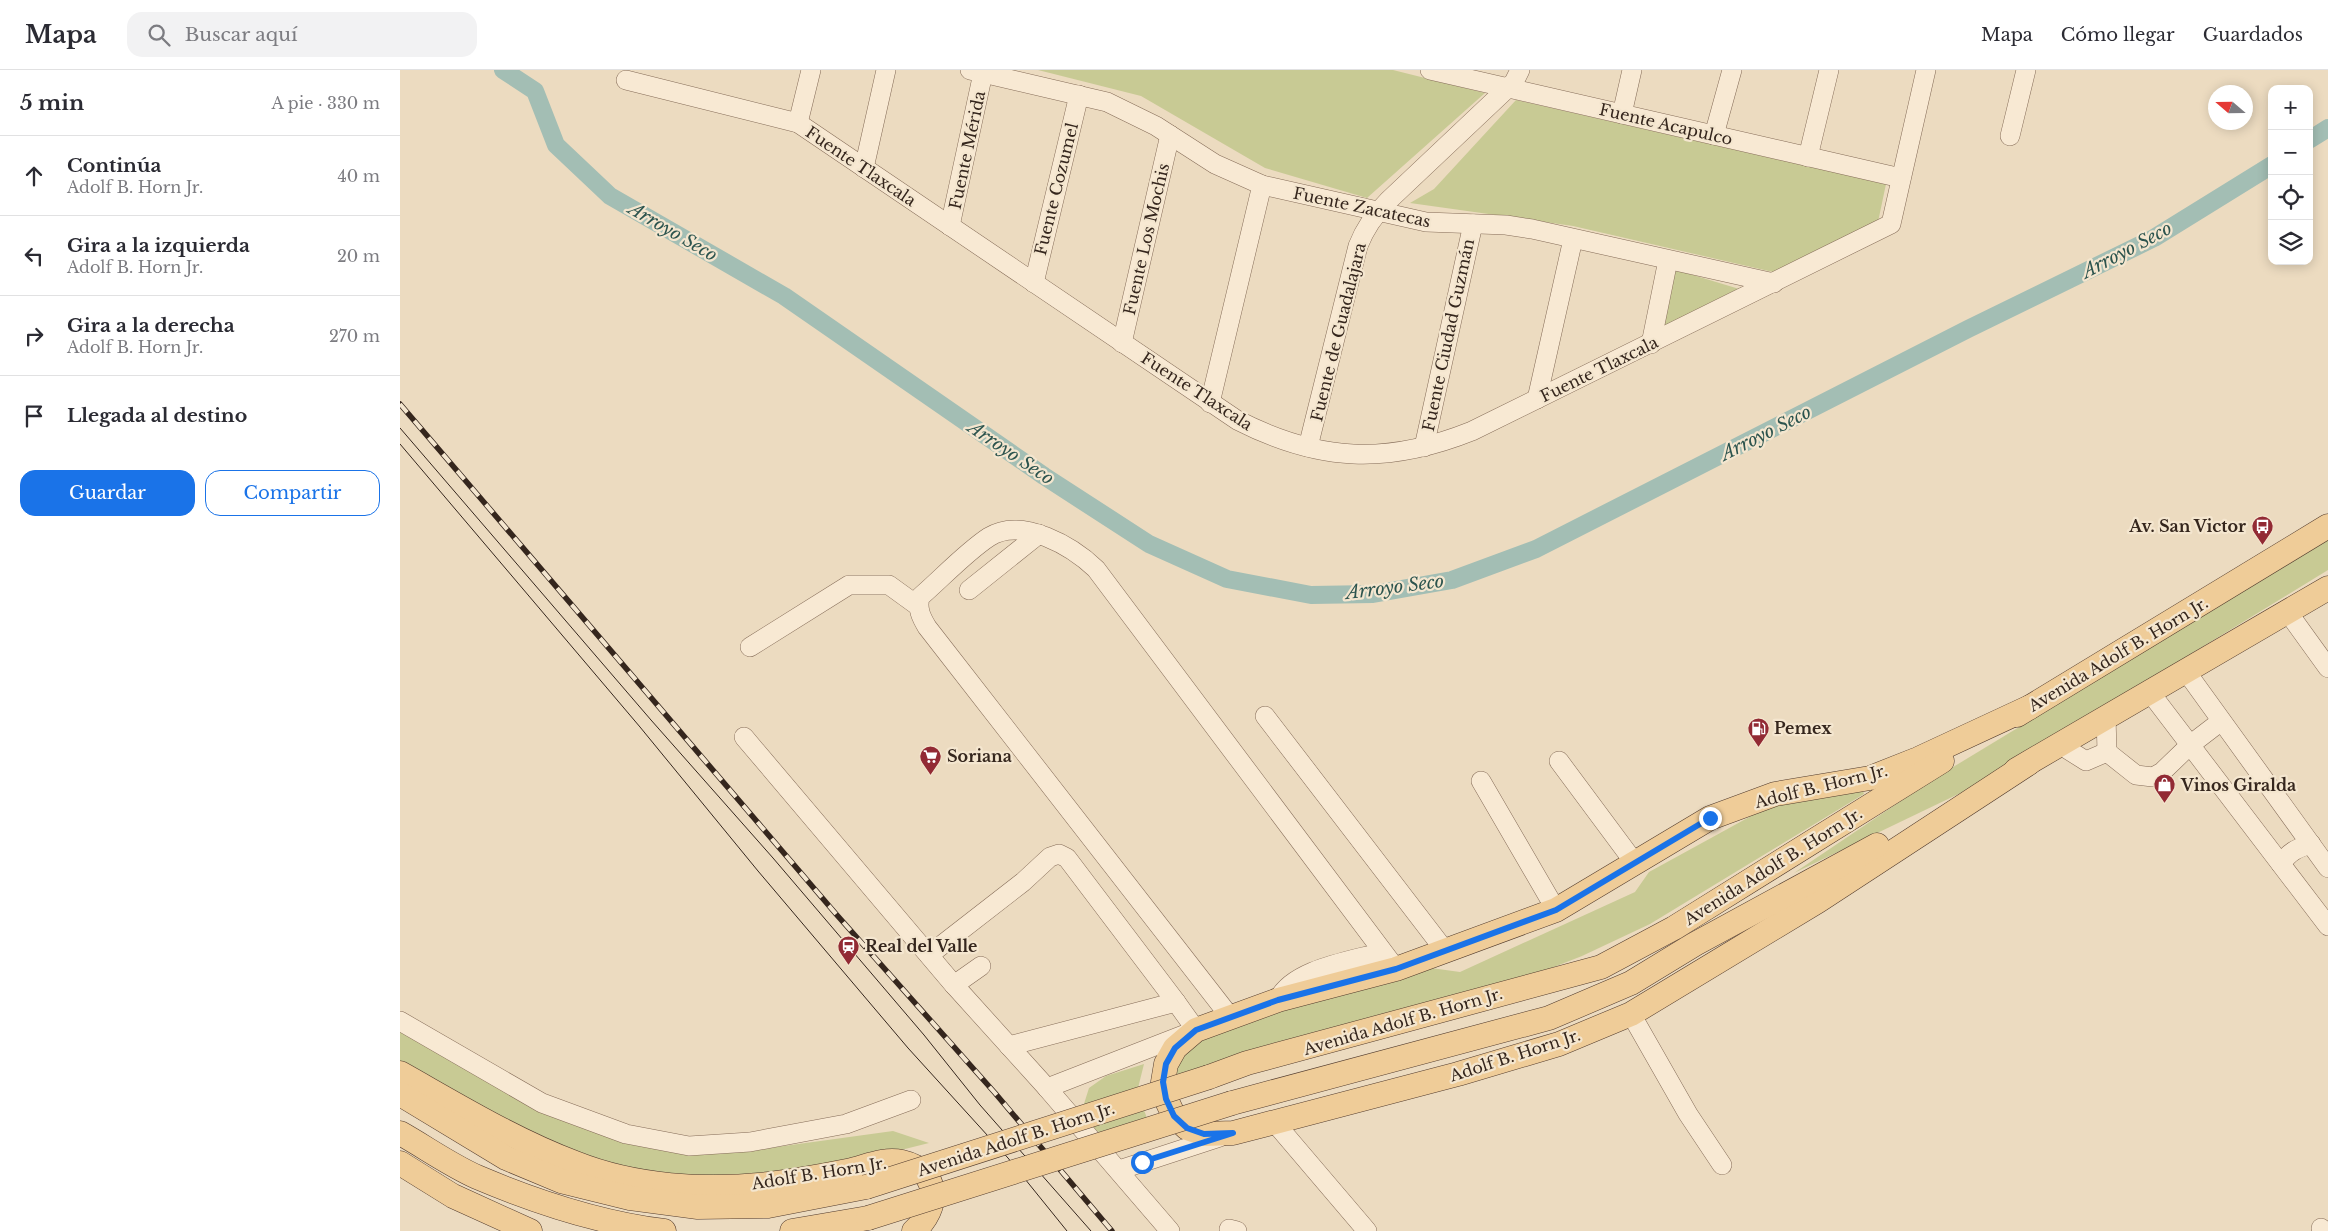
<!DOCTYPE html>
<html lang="es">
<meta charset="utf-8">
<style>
body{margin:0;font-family:"Libre Baskerville",serif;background:#f2f2f3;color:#2b2b33}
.controls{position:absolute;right:15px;top:15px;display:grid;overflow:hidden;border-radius:10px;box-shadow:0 2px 12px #0003}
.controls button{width:45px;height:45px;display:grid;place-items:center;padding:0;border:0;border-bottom:1px solid #e1e1e2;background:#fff;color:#2b2b33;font:25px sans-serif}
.compass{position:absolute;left:1808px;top:15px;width:45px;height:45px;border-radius:50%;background:#fff;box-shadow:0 2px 12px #0003;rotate:290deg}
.stop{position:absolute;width:15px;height:15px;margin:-11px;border:4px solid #1a73e8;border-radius:50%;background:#fff}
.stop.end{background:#1a73e8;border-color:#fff;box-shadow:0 1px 5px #0008}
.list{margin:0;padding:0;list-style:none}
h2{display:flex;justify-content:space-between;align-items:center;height:65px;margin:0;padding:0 20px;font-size:21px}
h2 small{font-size:16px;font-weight:400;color:#7c7c81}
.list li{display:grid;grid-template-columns:32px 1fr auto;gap:15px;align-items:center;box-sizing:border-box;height:80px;padding:0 20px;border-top:1px solid #e1e1e2}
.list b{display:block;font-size:19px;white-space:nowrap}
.list p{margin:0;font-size:16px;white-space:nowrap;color:#7c7c81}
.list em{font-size:16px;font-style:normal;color:#7c7c81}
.actions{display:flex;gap:10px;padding:15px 20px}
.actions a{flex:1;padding:11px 0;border:1px solid #1a73e8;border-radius:15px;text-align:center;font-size:18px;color:#1a73e8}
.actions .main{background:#1a73e8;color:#fff}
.icon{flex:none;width:28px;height:28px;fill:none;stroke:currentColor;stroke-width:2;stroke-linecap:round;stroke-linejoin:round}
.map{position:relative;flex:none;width:1928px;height:1161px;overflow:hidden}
header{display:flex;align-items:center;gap:30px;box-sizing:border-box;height:70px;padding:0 25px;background:#fff;border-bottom:1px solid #e1e1e2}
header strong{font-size:24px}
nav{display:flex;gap:28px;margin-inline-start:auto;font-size:18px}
.search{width:350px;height:45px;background:#f2f2f3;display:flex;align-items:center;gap:12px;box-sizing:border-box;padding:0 18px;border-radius:15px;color:#7c7c81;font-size:19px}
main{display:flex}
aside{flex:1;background:#fff}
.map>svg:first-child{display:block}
.green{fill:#c8ca94}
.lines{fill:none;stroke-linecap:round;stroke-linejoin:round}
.canal{stroke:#a3beb4;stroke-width:18}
.minor-casing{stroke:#856c58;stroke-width:20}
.major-casing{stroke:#523b2d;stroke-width:25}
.minor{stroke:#f8e9d3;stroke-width:19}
.major{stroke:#efcc98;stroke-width:24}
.tram{stroke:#35261d;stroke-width:1}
.rail-casing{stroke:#35261d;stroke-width:5.5}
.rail{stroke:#f4e6cf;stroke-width:4;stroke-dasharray:11;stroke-linecap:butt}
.major-bridge-casing{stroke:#523b2d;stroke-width:25;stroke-linecap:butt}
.major-bridge{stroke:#efcc98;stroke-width:24}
.route{stroke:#1a73e8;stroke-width:6}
.labels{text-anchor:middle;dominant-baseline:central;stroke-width:4.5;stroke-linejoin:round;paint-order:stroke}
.street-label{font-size:16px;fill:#35261d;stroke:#f4e6cf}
.poi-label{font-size:16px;font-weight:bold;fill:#35261d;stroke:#f4e6cf;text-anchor:start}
.water-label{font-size:18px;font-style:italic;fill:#2c544e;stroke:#f4e6cf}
</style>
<header>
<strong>Mapa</strong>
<div class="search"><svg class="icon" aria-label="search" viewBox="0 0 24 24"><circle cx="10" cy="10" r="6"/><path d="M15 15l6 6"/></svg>Buscar aquí</div>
<nav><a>Mapa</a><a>Cómo llegar</a><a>Guardados</a></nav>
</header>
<main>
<aside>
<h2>5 min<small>A pie · 330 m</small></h2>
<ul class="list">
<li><svg class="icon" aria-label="ahead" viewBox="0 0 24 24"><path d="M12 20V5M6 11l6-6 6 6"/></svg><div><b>Continúa</b><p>Adolf B. Horn Jr.</p></div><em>40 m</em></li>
<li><svg class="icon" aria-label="left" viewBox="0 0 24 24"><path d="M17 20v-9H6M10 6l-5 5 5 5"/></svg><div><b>Gira a la izquierda</b><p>Adolf B. Horn Jr.</p></div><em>20 m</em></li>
<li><svg class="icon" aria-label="right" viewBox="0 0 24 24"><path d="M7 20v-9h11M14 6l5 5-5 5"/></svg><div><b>Gira a la derecha</b><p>Adolf B. Horn Jr.</p></div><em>270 m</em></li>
<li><svg class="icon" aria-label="arrive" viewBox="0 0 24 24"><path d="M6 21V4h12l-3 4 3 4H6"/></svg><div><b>Llegada al destino</b></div></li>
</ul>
<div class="actions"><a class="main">Guardar</a><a>Compartir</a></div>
</aside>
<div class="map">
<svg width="1928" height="1161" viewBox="0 0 1928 1161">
<rect width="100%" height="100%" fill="#ecdbc0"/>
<g class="green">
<path d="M 638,0 L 993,0 L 1085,23 L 967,128 L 865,98 L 741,26 Z"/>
<path d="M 1116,30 L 1486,114 L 1478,152 L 1373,202 L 1173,156 L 1010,133 L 1034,119 Z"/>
<path d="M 1273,199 L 1336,218 L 1345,221 L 1258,263 Z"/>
<path d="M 1928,470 L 1928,500 L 1573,717 L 1394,803 L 1535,708 Z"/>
<path d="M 1461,716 L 1464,724 L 1250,854 L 1182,886 L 1136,904 L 776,1007 L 778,992 L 785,981 L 805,969 L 847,950 L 1031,898 L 1060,902 L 1235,822 L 1249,802 L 1373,734 Z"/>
<path d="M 0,959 L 98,1018 L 163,1051 L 233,1075 L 285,1082 L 333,1083 L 493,1061 L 529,1073 L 453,1092 L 324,1110 L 201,1096 L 0,997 Z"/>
<path d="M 744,994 L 737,1022 L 747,1048 L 705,1068 L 691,1055 L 683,1037 L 689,1018 L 706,1006 Z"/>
</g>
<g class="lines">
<g class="canal">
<path d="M 103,0 L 135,21 L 156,75 L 210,126 L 384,226 L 644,406 L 749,474 L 827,509 L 911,525 L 973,524 L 1052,510 L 1136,479 L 1568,259 L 1754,168 L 1872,95"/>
<path d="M 1909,70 L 1928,58"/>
</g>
<defs>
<g id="minor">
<path d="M 570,0 L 707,32 L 756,56 L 815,94 L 862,115 L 1026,152 L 1106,155 L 1132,159 L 1374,213"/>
<path d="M 1030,0 L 1501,108"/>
<path d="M 226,10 L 398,53 L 837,350 C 919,392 987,395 1072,361 L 1491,154 L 1526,0"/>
<path d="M 1222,44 L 1232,0"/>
<path d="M 398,53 L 411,0"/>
<path d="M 1314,65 L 1332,0"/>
<path d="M 1610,66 L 1626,0"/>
<path d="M 1408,87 L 1429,0"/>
<path d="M 464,98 L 486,0"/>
<path d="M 550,156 L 583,3"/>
<path d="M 634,213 L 679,25"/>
<path d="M 722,273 L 770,65"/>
<path d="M 1251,274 L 1268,190"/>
<path d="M 1137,329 L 1173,169"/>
<path d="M 810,333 L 862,115"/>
<path d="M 908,377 L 958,176 C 965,158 974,145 988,131 L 1114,12 L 1120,0"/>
<path d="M 1024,377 L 1073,154"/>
<path d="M 569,520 L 639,464"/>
<path d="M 1887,541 L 1928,598"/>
<path d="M 350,577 L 449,515 L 489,515 L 518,536"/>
<path d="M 1785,600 L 1928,798"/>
<path d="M 1749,621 L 1928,856"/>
<path d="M 865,646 L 1046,882"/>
<path d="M 1706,646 L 1707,682"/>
<path d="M 344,667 L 554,915 L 647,1018 L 770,1161"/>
<path d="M 1659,674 L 1686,691 L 1707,682 L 1736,705 L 1753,707 L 1762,702 L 1790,675 L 1820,652"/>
<path d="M 1159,691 L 1234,792"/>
<path d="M 1081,711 L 1156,840"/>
<path d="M 1881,794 C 1889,782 1897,778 1911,774"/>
<path d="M 529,885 L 623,812 L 650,787 L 659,784 L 667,788 L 776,932 L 609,976"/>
<path d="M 554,915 L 581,896"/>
<path d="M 878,930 C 892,899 951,891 982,882"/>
<path d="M 1231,944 L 1288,1044 L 1322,1095"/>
<path d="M 831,948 L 527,557 C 521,547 517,539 520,527 C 541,509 566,482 589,467 C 622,446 673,477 696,499 L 996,899"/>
<path d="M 0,951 L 142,1033 L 226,1064 L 289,1076 L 350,1072 L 446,1054 L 511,1030"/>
<path d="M 647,1018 L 796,960 L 776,932"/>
<path d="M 875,1053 L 967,1161"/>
<path d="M 719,1100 L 820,1067"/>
<path d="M 1921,1158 L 1924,1161"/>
<path d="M 829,1159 L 837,1161"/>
</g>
<g id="major">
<path d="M 1617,645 L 1928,456"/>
<path d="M 1629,693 L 1418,831 L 1231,944 L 1159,974 L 1058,1004 L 833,1063 L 804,1064 L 787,1058 L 774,1046 L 766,1029 L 763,1012 L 766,994 L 775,978 L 796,960 L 878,930 L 996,899 L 1156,840 L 1310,748 L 1375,724 L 1470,708 L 1518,689 L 1630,637"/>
<path d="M 1616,700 L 1928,518"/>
<path d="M 0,1003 C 57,1035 114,1070 175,1093 C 235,1117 305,1121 369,1114 C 394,1111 422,1106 447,1101 C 466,1097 483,1088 502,1092 C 541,1101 540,1138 514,1161"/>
<path d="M 809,1007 L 847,993 L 1201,897 L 1274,858 L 1542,691"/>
<path d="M 0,1024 L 106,1088 L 161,1111 L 230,1128 L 298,1137 L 368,1136 L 466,1117"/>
<path d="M 832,1033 L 1149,948 L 1231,913 L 1295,874 L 1477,775"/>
<path d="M 0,1063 C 25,1077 50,1095 77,1107 C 136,1132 200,1153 264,1161"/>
<path d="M 0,1093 L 53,1126 L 130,1161"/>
<path d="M 392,1161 L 468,1148"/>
</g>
</defs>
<use href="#minor" class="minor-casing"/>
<use href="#major" class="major-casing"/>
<use href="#minor" class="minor"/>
<use href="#major" class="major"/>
<g class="tram">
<path d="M 0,358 L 251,650 L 373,788 L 524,965 L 580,1035 L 691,1161"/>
<path d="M 0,374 L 240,657 L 358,801 L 508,978 L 608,1088 L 667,1161"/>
</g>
<defs>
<path id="rail" d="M 0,334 L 436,844 L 595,1023 L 712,1161"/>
</defs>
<use href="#rail" class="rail-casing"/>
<use href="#rail" class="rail"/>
<defs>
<g id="major-bridge">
<path d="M 466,1117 L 809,1007"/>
<path d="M 468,1148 L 832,1033"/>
</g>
</defs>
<use href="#major-bridge" class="major-bridge-casing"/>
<use href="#major-bridge" class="major-bridge"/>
</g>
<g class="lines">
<path class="route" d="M 742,1092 L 833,1063 L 804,1064 L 787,1058 L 774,1046 L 766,1029 L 763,1012 L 766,994 L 775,978 L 796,960 L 878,930 L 996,899 L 1156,840 L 1310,748"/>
</g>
<defs>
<symbol id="bus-pin" viewBox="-11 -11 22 30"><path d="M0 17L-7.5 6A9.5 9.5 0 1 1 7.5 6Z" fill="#922a34" stroke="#f4e6cf"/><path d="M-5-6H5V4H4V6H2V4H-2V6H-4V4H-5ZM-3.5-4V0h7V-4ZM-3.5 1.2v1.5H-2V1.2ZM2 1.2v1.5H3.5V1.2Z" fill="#fff"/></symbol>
<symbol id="fuel-pin" viewBox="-11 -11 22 30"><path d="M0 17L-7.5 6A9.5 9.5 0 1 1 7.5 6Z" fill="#922a34" stroke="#f4e6cf"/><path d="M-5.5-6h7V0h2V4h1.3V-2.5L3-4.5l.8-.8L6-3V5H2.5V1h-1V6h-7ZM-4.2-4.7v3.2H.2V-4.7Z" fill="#fff"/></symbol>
<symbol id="supermarket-pin" viewBox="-11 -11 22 30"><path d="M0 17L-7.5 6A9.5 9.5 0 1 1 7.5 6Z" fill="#922a34" stroke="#f4e6cf"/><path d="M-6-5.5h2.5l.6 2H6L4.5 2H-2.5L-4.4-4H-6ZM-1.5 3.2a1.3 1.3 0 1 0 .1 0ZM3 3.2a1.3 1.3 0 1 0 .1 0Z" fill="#fff"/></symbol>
<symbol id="shop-pin" viewBox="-11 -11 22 30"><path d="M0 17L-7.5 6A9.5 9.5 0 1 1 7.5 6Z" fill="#922a34" stroke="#f4e6cf"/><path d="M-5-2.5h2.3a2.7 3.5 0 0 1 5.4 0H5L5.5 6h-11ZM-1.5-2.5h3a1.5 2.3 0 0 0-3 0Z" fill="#fff"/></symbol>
<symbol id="station-pin" viewBox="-11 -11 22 30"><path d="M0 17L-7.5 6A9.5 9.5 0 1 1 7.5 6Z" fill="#922a34" stroke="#f4e6cf"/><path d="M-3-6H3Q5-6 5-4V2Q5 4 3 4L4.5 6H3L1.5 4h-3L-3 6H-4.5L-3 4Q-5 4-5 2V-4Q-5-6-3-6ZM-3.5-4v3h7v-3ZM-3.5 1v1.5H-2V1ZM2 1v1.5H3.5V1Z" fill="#fff"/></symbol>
</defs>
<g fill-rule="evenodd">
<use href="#bus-pin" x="1850" y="444" width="25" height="34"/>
<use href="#fuel-pin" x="1346" y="646" width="25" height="34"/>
<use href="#supermarket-pin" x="518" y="674" width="25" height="34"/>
<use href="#shop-pin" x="1752" y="702" width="25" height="34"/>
<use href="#station-pin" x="436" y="864" width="25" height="34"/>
</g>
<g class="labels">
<g class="street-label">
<text transform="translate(1266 54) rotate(13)">Fuente Acapulco</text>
<text transform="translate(567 80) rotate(-78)">Fuente Mérida</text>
<text transform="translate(461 96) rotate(34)">Fuente Tlaxcala</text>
<text transform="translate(656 119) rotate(-76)">Fuente Cozumel</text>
<text transform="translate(962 137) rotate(12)">Fuente Zacatecas</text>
<text transform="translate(746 169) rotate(-77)">Fuente Los Mochis</text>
<text transform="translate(938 262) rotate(-76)">Fuente de Guadalajara</text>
<text transform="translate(1048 265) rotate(-78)">Fuente Ciudad Guzmán</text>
<text transform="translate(1199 299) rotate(-26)">Fuente Tlaxcala</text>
<text transform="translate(797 321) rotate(33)">Fuente Tlaxcala</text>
<text transform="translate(1718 584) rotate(-31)">Avenida Adolf B. Horn Jr.</text>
<text transform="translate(1421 716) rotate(-14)">Adolf B. Horn Jr.</text>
<text transform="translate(1373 796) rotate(-32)">Avenida Adolf B. Horn Jr.</text>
<text transform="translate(1003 951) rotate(-16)">Avenida Adolf B. Horn Jr.</text>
<text transform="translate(1115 985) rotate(-18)">Adolf B. Horn Jr.</text>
<text transform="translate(616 1069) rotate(-18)">Avenida Adolf B. Horn Jr.</text>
<text transform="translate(419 1103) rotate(-9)">Adolf B. Horn Jr.</text>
</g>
<g class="poi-label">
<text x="1846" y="456" text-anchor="end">Av. San Victor</text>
<text x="1374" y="658">Pemex</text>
<text x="547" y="686">Soriana</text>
<text x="1781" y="715">Vinos Giralda</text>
<text x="465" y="876">Real del Valle</text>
</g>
<g class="water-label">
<text transform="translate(273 162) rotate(30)">Arroyo Seco</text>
<text transform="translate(1727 180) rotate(-28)">Arroyo Seco</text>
<text transform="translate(1366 363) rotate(-27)">Arroyo Seco</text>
<text transform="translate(611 383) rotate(34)">Arroyo Seco</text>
<text transform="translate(995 517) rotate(-7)">Arroyo Seco</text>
</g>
</g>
</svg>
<div class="controls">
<button>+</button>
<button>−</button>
<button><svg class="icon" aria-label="locate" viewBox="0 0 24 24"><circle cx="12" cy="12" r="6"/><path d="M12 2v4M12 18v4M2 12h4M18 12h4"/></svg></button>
<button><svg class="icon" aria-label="layers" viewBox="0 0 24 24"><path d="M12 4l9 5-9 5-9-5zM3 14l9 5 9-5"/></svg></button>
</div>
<svg class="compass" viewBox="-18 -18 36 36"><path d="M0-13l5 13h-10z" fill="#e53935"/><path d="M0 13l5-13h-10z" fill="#7c7c81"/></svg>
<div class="stop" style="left:742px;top:1092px"></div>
<div class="stop end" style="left:1310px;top:748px"></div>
</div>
</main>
